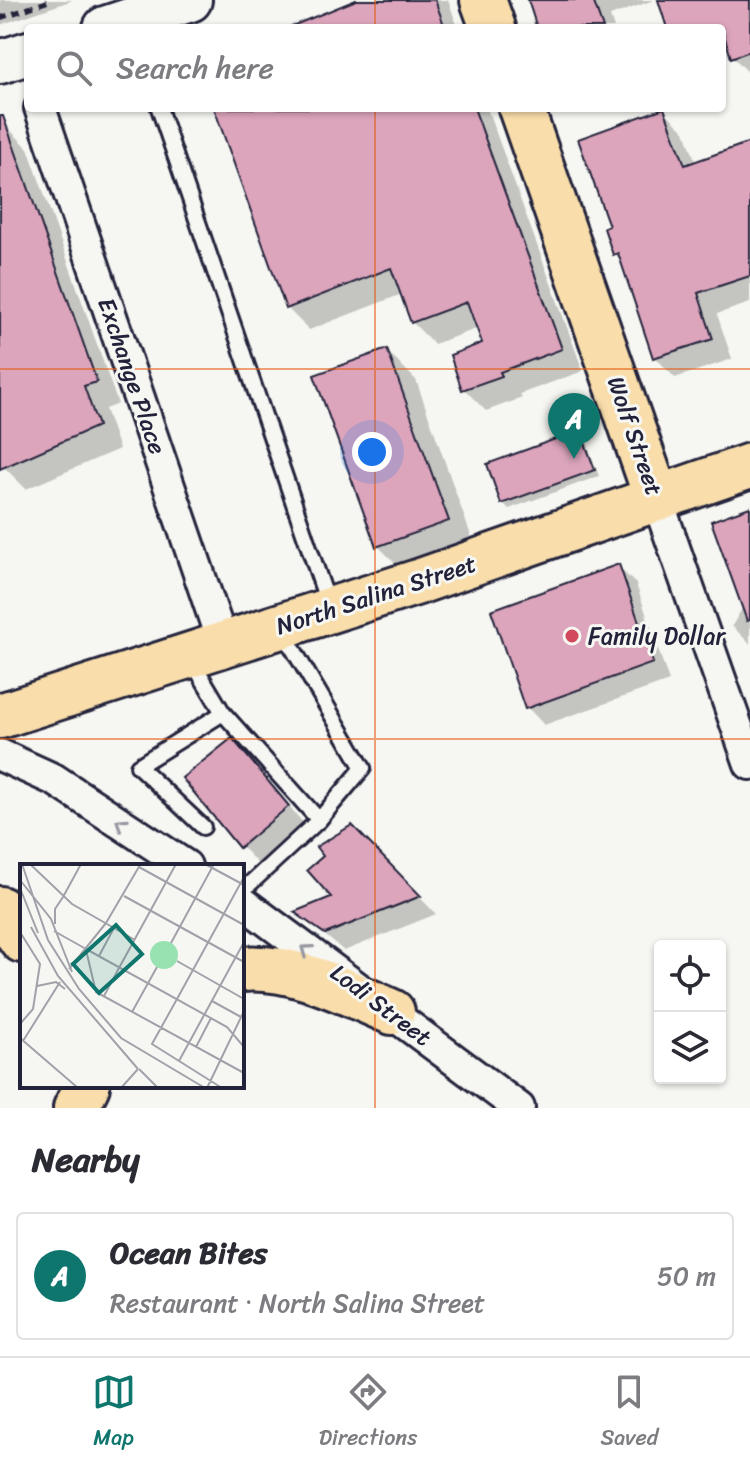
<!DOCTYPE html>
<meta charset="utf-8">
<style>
body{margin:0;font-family:Sriracha,sans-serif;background:#f2f2f3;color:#2b2b33}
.controls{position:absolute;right:24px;bottom:24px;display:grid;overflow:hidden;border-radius:8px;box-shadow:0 2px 6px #0004}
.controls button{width:72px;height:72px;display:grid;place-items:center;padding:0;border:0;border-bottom:2px solid #e1e1e2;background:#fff;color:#2b2b33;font:40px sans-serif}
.you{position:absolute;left:372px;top:452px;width:28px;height:28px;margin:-20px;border:6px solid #fff;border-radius:50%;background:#1a73e8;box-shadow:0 0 0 12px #1a73e833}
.badge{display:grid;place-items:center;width:52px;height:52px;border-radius:50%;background:#0f766e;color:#fff;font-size:26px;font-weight:700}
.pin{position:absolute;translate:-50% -66px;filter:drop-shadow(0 2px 4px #0008)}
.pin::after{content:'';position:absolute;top:42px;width:28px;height:24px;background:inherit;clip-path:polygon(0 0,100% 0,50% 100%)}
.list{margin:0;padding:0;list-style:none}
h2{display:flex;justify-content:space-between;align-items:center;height:104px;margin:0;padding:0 32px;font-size:34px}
h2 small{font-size:26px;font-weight:400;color:#7c7c81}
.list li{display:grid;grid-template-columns:52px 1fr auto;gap:24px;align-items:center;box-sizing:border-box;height:128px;margin:0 16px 16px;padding:0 16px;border:2px solid #e1e1e2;border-radius:8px}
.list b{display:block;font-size:30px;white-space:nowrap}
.list p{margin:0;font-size:26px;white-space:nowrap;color:#7c7c81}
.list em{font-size:26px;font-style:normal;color:#7c7c81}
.icon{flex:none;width:44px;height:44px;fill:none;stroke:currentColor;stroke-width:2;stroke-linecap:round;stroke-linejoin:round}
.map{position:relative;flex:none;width:750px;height:1108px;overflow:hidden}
.search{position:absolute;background:#fff;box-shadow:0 2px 6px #0004;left:24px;right:24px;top:24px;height:88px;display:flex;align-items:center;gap:20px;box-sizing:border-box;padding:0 28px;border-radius:8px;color:#7c7c81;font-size:30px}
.sheet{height:248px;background:#fff}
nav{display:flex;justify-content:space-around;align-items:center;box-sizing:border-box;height:112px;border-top:2px solid #e1e1e2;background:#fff;font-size:22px;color:#7c7c81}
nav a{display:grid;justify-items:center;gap:4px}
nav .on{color:#0f766e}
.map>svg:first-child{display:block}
.shadow{fill:#0003}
.building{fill:#dca5bc;stroke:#22223b;stroke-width:2}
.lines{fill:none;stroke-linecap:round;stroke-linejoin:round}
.lane-casing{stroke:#22223b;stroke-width:20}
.street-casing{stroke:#22223b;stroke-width:36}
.secondary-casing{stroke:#22223b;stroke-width:48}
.primary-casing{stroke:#22223b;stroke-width:50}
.path{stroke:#22223b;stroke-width:5;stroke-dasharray:8 6;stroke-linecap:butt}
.lane{stroke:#f6f6f2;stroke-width:14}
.street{stroke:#f6f6f2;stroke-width:30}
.secondary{stroke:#f6f6f2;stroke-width:42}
.primary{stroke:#f9deab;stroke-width:44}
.oneway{stroke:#9797a0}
.grid{fill:none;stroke:#e8590c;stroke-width:2;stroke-opacity:0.55}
.poi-dot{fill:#d1495b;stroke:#f6f6f2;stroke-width:3}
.labels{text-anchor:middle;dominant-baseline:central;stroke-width:6;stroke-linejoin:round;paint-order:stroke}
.street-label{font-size:24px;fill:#22223b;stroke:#f6f6f2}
.poi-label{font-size:24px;fill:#22223b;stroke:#f6f6f2;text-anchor:start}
.inset-road{fill:none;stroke:#a1a1a9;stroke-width:2}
.view{fill:#0f766e;fill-opacity:0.15;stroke:#0f766e;stroke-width:4}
.inset-edge{fill:none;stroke:#22223b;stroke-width:4}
</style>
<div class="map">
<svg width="750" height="1108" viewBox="0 0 750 1108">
<rect width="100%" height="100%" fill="#f6f6f2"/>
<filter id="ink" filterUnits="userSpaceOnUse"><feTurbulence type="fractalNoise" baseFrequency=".0125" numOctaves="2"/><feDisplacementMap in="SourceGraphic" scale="16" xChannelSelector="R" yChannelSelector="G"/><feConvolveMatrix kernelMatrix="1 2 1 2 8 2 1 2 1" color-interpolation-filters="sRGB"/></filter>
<g filter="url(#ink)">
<g class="shadow">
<path d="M 0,0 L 73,0 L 0,25 Z"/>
<path d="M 366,0 L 448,0 L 458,28 L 293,28 Z"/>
<path d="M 530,0 L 654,0 L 610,16 L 614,28 L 535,28 L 532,20 L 536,18 Z"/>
<path d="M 660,0 L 750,0 L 750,74 L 733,57 L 729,46 L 722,49 L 722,28 L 670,28 Z"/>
<path d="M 217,108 L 487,108 L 583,371 L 520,394 L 522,398 L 486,411 L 464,389 L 485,344 L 479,328 L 434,344 L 412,322 L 402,294 L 309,330 L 287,308 Z"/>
<path d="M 664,111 L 685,131 L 696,163 L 750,144 L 750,303 L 717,314 L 732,359 L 675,378 L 655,357 L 624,263 L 615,254 L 611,227 Z"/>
<path d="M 6,126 L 28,148 L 118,404 L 105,409 L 119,449 L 26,489 L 4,467 L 0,457 L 0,128 Z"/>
<path d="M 387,351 L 416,380 L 476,550 L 407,575 L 378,546 Z"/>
<path d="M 580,433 L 585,438 L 599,476 L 509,509 L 503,503 Z"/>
<path d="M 750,506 L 750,644 L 732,626 L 744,605 L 713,522 Z"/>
<path d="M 618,567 L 636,584 L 669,681 L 544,725 L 527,707 Z"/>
<path d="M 232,740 L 305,825 L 258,864 L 241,846 Z"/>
<path d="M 352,828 L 436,914 L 344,951 L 297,912 L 334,898 Z"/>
</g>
<g class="building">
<path d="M 356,0 L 435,0 L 445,28 L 287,28 Z"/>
<path d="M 528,0 L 593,0 L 603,28 L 537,28 Z"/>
<path d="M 658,0 L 750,0 L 750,51 L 731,58 L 722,28 L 667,28 Z"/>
<path d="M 214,108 L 474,108 L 562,349 L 500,372 L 502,376 L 462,390 L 450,355 L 482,343 L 467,302 L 411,323 L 391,268 L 286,309 Z"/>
<path d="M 664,108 L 685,165 L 750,142 L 750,276 L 698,293 L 713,339 L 653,358 L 618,253 L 613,255 L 604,228 L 609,226 L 578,139 Z"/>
<path d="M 0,116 L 3,116 L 97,382 L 84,386 L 98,426 L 0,469 Z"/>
<path d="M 387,349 L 449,521 L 376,547 L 314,375 Z"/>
<path d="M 580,430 L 595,470 L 501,504 L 487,464 Z"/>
<path d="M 750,507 L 750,620 L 747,621 L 711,521 Z"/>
<path d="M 619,564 L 653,663 L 525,709 L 491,610 Z"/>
<path d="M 232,738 L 289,806 L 239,848 L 182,778 Z"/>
<path d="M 352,825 L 421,896 L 325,934 L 294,912 L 331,897 L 307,870 L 323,856 L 316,847 Z"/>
</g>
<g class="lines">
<defs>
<g id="lane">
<path d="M 159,108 L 329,606"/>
<path d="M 282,630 L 363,768 L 319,820"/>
<path d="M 192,661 L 223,713 L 319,820 L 242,891"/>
<path d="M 203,827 L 138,766 L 223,713"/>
</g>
<g id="street">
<path d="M 40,108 L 223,644"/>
<path d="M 657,499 L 750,764"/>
<path d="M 0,755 L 55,780 L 186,866"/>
<path d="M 242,902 L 519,1108"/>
</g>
<g id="secondary">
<path d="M 105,28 L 190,0"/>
<path d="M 0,62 L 28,53"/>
</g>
<g id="primary">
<path d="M 483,0 L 493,28"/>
<path d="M 521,108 L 657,499"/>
<path d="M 0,716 L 418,582 L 750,466"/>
<path d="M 0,909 L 22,940"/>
<path d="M 242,969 C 295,965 345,992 392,1012"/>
<path d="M 76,1108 L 87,1086"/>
</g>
</defs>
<use href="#lane" class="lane-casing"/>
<use href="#street" class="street-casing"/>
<use href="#secondary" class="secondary-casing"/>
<use href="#primary" class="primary-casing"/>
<path class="path" d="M 0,18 L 52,0"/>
<use href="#lane" class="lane"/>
<use href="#street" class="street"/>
<use href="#secondary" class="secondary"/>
<use href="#primary" class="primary"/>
</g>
<defs><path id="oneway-chevron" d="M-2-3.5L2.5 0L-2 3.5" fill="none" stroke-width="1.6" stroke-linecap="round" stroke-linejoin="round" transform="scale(2)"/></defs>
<g class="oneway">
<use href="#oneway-chevron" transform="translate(121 823) rotate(-147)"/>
<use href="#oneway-chevron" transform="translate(306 950) rotate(-144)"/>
</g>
</g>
<path class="grid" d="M 375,0 L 375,28M 375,108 L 375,1108M 0,369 L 750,369M 0,739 L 750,739"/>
<circle class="poi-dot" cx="572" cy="636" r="8"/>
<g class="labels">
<g class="street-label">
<text transform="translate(132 376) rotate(71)">Exchange Place</text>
<text transform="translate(635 436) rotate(71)">Wolf Street</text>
<text transform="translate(376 595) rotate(-18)">North Salina Street</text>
<text transform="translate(381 1005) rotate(37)">Lodi Street</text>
</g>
<g class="poi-label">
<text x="588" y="636">Family Dollar</text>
</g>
</g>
<g transform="translate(20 864)">
<rect width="224" height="224" fill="#f6f6f2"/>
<path d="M130 91a14 14 0 1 1 28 0a14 14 0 1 1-28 0Z" fill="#98e2b1"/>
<path class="inset-road" d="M 2,0 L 28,76 L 59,125 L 101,174 L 185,224M 10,0 L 52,40 L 115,76M 185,0 L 224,21M 119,3 L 224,61M 0,16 L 31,55 L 52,108M 0,24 L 18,69M 104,32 L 224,98M 43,33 L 61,0M 86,59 L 120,1M 35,60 L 35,45 L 43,33M 11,63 L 38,112 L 118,205M 34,67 L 66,85M 0,68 L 20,100 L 13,145 L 0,160M 151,79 L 194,0M 66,85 L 207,163 L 224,183M 66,86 L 76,128 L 224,209M 79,92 L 94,64M 157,97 L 224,135M 99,104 L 156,0M 49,105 L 86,59M 17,122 L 36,118 L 45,125M 84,132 L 99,104M 157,135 L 224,13M 157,135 L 132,180 L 202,224M 192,137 L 221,153M 112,148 L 137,103M 0,174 L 58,224M 3,177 L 40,118M 176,183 L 191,154M 159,197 L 224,78M 119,205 L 138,224M 101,224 L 118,205M 187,224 L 224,147"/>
<path class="view" d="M 96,61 L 122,90 L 79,129 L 53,100 Z"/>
<rect width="224" height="224" class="inset-edge"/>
</g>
</svg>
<div class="controls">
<button><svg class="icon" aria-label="locate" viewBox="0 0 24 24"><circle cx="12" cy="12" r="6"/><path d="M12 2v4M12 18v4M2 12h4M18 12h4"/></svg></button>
<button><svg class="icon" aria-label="layers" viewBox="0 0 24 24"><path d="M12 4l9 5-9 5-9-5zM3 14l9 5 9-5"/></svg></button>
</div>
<div class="you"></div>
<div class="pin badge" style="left:574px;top:459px">A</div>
<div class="search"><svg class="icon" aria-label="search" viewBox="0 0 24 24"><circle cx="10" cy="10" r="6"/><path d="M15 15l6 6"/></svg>Search here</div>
</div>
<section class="sheet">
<h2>Nearby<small></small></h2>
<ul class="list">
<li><span class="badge">A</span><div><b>Ocean Bites</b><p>Restaurant · North Salina Street</p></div><em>50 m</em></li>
</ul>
</section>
<nav>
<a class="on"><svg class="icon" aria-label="map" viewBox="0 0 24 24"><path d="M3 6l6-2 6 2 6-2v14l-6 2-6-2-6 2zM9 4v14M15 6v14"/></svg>Map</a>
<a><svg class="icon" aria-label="directions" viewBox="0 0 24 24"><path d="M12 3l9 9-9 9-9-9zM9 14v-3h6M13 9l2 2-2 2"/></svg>Directions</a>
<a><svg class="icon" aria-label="saved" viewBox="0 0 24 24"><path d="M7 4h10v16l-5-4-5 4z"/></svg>Saved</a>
</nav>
